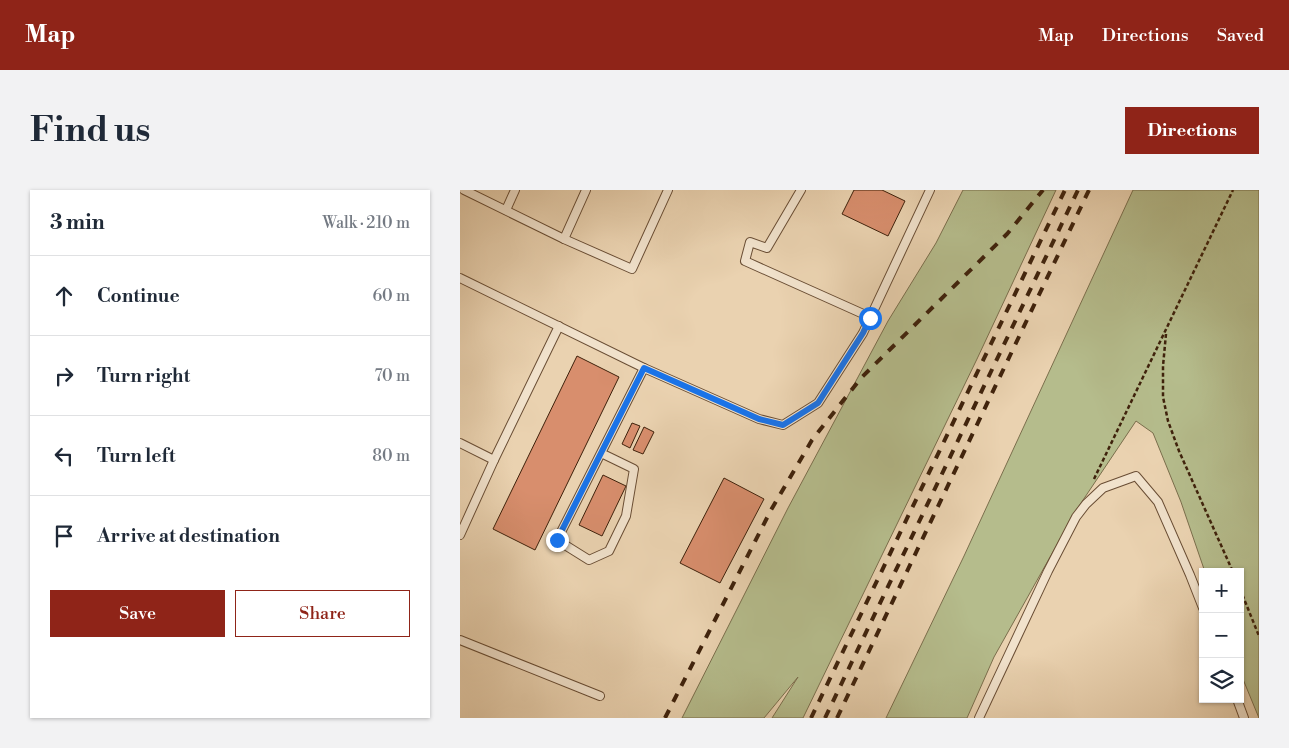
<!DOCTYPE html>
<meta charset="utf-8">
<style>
body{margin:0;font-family:"Libre Bodoni",serif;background:#f2f2f3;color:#1f2937}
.controls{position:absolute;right:15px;bottom:15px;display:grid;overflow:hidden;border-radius:0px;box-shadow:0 1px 4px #0004}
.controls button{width:45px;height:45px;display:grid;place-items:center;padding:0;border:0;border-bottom:1px solid #e0e1e3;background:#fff;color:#1f2937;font:25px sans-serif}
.stop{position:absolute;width:15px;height:15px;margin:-11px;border:4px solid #1a73e8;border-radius:50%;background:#fff}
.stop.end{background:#1a73e8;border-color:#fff;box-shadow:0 1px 5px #0008}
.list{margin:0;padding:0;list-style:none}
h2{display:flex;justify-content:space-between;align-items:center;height:65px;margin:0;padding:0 20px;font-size:21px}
h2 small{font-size:16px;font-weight:400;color:#747a83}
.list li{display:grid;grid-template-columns:32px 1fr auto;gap:15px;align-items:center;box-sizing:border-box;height:80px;padding:0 20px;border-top:1px solid #e0e1e3}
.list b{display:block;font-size:19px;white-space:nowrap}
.list em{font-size:16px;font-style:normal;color:#747a83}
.actions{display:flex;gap:10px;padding:15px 20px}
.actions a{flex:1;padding:11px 0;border:1px solid #8f2418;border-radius:0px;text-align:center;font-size:18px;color:#8f2418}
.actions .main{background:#8f2418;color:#fff}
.icon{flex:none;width:28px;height:28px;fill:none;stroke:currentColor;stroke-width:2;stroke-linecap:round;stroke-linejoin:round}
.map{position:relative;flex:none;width:799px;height:528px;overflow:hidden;border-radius:0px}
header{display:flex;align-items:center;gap:30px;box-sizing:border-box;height:70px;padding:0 25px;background:#8f2418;color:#fff}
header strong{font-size:24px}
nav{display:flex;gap:28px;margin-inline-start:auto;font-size:18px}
.intro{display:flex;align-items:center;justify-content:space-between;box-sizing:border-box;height:120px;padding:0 30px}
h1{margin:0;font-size:35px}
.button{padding:12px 22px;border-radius:0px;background:#8f2418;color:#fff;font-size:18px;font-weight:700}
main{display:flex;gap:30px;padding:0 30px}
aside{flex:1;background:#fff;border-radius:0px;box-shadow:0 1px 4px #0004}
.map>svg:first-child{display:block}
.green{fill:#b5bc8c;stroke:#7a6e4c}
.building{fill:#d88e6d;stroke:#3e210b}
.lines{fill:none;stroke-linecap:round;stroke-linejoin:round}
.service-casing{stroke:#694d34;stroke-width:10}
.path{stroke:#3e210b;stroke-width:2.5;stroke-dasharray:4 2.5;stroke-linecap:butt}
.service{stroke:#f1e2cc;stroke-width:8}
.rail{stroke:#3e210b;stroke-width:4;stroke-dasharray:9 9;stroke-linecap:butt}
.route{stroke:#1a73e8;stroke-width:6}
</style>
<header>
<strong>Map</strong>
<nav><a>Map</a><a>Directions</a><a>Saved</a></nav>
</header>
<div class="intro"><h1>Find us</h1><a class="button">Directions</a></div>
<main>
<aside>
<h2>3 min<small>Walk · 210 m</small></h2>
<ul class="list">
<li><svg class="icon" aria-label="ahead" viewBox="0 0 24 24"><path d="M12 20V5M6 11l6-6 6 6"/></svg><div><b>Continue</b></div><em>60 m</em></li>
<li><svg class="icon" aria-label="right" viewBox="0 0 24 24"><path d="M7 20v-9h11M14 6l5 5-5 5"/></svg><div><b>Turn right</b></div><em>70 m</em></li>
<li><svg class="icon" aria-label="left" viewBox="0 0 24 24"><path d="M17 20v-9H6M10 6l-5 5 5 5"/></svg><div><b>Turn left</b></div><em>80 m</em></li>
<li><svg class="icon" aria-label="arrive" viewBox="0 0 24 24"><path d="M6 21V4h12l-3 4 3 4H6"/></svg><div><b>Arrive at destination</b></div></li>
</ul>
<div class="actions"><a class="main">Save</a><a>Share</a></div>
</aside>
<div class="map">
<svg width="799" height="528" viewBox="0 0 799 528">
<rect width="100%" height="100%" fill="#ead2b0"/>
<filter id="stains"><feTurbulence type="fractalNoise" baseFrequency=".004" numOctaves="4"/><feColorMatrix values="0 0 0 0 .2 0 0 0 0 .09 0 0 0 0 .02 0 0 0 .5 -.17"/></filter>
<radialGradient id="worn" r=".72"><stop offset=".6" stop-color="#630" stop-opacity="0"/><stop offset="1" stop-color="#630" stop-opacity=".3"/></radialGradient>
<g class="green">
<path d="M 503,0 L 596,0 L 517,169 L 343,528 L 312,528 L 338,487 L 304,528 L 222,528 L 328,318 L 428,131 L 476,53 Z"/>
<path d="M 673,0 L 799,0 L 799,528 L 780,482 L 780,382 L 745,382 L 721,312 L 693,243 L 676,231 L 617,319 L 534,467 L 507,528 L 426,528 L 504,366 Z"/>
</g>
<g class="building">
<path d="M 394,0 L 422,0 L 445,11 L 428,46 L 382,24 Z"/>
<path d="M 117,166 L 159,187 L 75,360 L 33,339 Z"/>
<path d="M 172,233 L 180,236 L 170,258 L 162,254 Z"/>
<path d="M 184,237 L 194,242 L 183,264 L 173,260 Z"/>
<path d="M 143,285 L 166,296 L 142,346 L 119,335 Z"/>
<path d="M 264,288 L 304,309 L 260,393 L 220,373 Z"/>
</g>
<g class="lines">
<defs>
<g id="service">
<path d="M 4,0 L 104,49 L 126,0"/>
<path d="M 341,0 L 307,58 L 290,52 L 285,71 L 410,127"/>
<path d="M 46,20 L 55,0"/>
<path d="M 104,49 L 172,79 L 208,0"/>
<path d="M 0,88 L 184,178"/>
<path d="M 0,253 L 34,270 L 99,136"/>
<path d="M 141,263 L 174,279 L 166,326 L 149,361 L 129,370 L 97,350 L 184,178 L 299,229 L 323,235 L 358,213 L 403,143 L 470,0"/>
<path d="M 0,345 L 34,270"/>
<path d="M 0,450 L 140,506"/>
<path d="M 777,509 L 784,528"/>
<path d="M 519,528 L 588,381 L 616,327 L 626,314 L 643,298 L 676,286 L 698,312 L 730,385 L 743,418"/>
</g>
</defs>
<use href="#service" class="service-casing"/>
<g class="path">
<path d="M 706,144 L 703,176 L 703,207 L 708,231 L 719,261 L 773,382"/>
<path d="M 634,289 L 773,0"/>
<path d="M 780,399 L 799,446"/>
</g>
<use href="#service" class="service"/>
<g class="rail">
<path d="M 205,528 L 311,320 L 352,250 L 401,188 L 547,44 L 583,0"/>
<path d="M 351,528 L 605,0"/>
<path d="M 365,528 L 618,0"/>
<path d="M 377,528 L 629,0"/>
</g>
</g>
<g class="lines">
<path class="route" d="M 97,350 L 184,178 L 299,229 L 323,235 L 358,213 L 403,143 L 410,128"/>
</g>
<rect width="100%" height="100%" filter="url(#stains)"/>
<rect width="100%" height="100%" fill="url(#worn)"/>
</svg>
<div class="controls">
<button>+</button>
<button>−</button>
<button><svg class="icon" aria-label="layers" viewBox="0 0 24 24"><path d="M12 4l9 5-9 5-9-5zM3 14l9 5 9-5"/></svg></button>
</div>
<div class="stop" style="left:410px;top:128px"></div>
<div class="stop end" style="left:97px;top:350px"></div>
</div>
</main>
